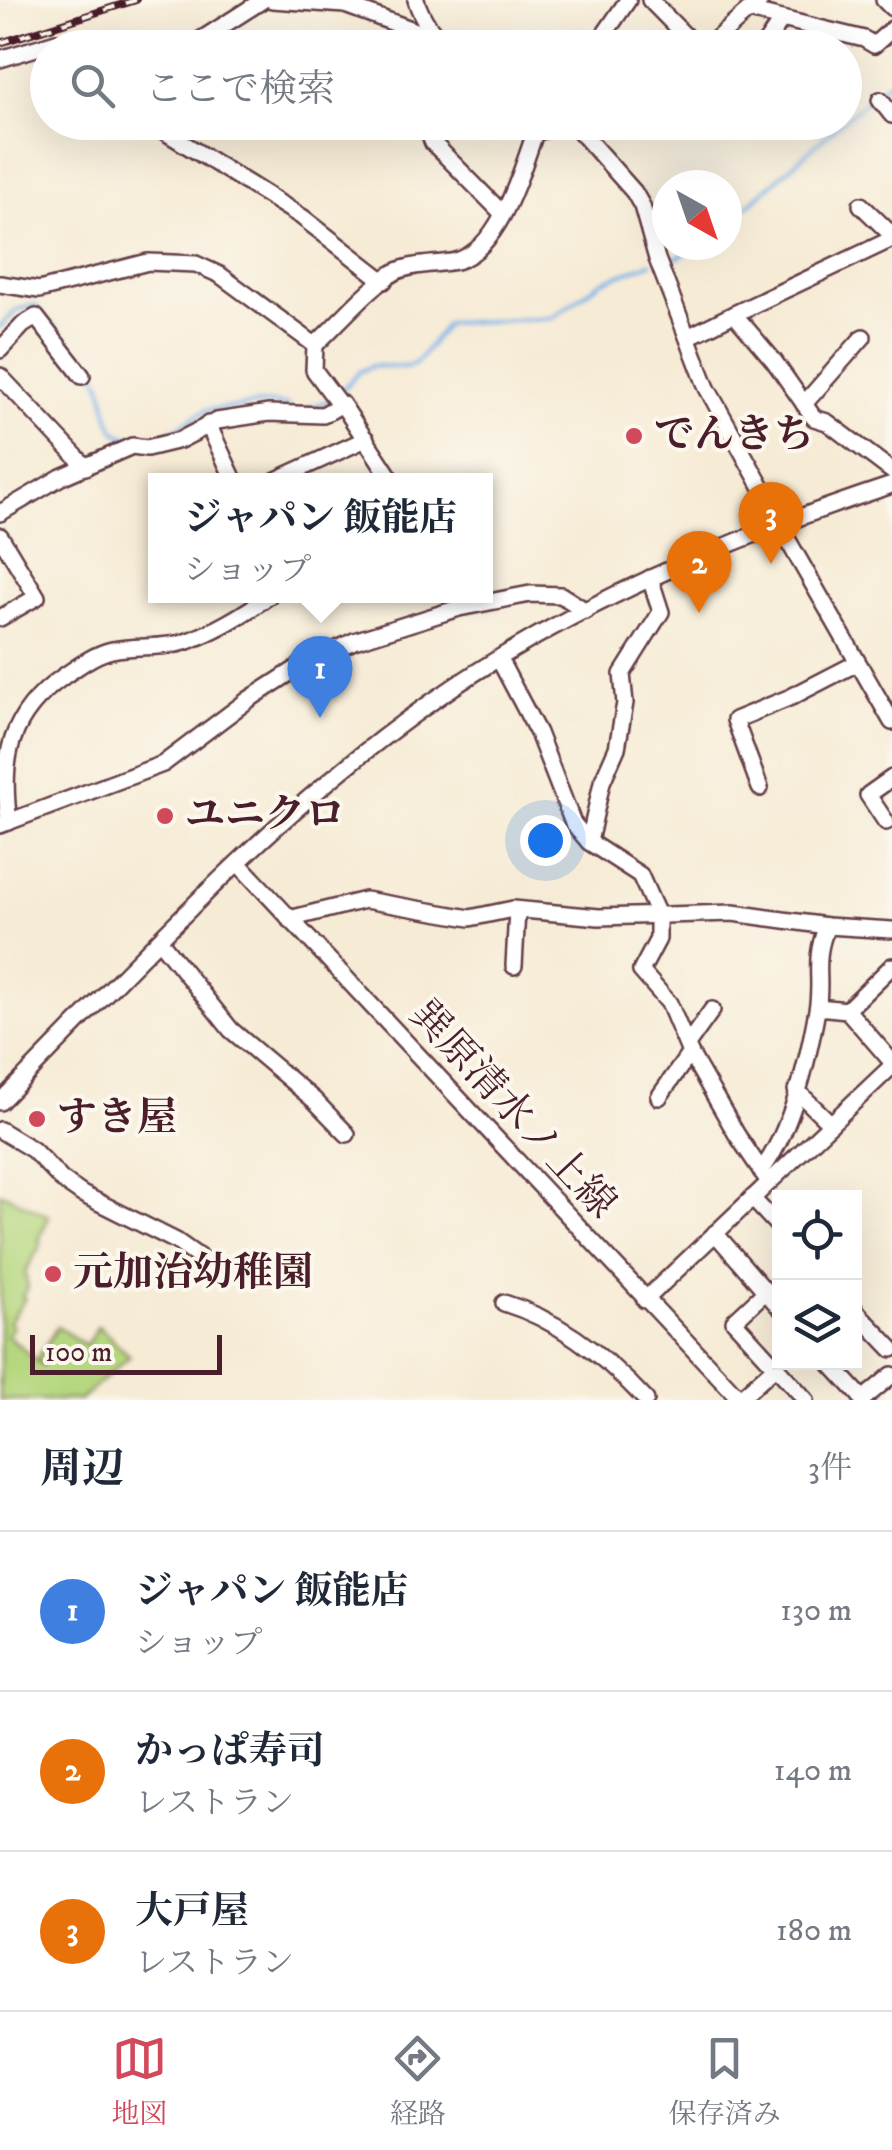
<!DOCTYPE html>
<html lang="ja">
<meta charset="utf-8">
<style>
body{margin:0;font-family:"IM FELL DW Pica","Noto Serif JP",serif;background:#f2f2f3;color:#1f2937}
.controls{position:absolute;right:30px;bottom:30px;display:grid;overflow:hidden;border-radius:0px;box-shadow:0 10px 40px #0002}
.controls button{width:90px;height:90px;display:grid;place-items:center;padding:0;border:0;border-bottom:2px solid #e0e1e3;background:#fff;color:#1f2937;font:50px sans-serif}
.compass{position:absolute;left:652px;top:170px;width:90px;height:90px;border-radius:50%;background:#fff;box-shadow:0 10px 40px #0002;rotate:140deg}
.scale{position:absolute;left:30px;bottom:25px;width:192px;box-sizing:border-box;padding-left:10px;border:5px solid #4a1f2b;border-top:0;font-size:28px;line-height:35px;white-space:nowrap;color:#4a1f2b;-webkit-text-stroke:8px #fbf7ec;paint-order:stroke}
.you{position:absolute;left:545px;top:840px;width:35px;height:35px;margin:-25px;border:8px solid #fff;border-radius:50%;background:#1a73e8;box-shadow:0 0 0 15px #1a73e833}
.badge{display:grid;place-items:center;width:65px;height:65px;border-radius:50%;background:#d1495b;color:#fff;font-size:32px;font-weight:700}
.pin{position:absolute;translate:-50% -82px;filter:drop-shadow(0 2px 5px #0008)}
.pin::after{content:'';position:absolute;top:52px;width:35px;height:30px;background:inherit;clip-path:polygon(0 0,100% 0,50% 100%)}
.popup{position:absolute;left:148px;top:473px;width:345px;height:130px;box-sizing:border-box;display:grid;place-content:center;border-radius:0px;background:#fff;filter:drop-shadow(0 2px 8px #0005);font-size:32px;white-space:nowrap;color:#747a83}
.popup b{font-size:38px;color:#1f2937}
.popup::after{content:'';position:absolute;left:50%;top:100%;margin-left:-20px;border:20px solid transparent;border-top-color:#fff}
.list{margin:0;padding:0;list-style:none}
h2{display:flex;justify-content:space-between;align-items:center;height:130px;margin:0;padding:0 40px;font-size:42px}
h2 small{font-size:32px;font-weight:400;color:#747a83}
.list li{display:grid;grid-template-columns:65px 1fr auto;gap:30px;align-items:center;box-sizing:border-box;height:160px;padding:0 40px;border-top:2px solid #e0e1e3}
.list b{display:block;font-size:38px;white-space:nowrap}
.list p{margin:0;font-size:32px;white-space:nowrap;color:#747a83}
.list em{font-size:32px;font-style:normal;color:#747a83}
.icon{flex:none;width:55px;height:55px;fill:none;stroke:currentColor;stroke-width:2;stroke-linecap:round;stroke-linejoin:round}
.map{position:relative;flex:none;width:892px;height:1400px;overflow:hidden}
.search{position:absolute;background:#fff;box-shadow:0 10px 40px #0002;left:30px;right:30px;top:30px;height:110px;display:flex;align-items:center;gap:25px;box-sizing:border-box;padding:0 35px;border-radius:55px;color:#747a83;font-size:38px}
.sheet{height:610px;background:#fff}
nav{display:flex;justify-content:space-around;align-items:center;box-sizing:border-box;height:140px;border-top:2px solid #e0e1e3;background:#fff;font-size:28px;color:#747a83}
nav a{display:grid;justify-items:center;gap:5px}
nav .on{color:#d1495b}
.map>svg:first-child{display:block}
.green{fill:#b5d77f;stroke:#807b55;stroke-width:2.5}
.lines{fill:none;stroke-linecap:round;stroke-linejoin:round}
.stream{stroke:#79b2e9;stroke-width:4}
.minor-casing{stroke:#643e44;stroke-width:20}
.minor{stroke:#fff;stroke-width:15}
.rail-casing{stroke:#4a1f2b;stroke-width:8}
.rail{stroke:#fbf7ec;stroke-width:4;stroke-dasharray:11;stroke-linecap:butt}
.poi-dot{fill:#d1495b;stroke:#fbf7ec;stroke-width:4}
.labels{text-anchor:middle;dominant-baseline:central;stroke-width:8;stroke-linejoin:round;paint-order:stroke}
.poi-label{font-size:40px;font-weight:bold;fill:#4a1f2b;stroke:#fbf7ec;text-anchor:start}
.street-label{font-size:40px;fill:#4a1f2b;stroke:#fbf7ec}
</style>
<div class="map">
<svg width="892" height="1400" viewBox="0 0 892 1400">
<rect width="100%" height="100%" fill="#fbf7ec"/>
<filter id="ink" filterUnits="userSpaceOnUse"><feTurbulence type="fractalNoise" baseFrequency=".01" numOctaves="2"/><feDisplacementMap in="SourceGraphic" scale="20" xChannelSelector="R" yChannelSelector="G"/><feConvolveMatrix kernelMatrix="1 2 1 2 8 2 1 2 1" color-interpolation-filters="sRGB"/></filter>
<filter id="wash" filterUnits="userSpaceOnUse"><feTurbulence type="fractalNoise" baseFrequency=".0048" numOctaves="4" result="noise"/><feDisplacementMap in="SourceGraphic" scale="40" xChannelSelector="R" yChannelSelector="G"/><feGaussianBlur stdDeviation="2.25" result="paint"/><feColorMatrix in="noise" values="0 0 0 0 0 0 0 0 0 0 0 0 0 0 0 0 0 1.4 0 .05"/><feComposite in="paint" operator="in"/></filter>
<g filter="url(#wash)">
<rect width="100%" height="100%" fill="#f6ebd5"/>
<path class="green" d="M 0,1192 L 49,1216 L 39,1240 L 41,1245 L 25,1272 L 28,1288 L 22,1296 L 25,1299 L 9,1322 L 13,1327 L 7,1335 L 44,1367 L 37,1359 L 57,1327 L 86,1345 L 98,1326 L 130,1356 L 80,1400 L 0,1400 Z"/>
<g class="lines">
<g class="stream">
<path d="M 844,120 L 892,79"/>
<path d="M 727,224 L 841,122"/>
<path d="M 660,261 L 676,258 L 702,245"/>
<path d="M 0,327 L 17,310 L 35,305 L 99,379 C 108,397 104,416 117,433 L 131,439 L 153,440"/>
<path d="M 339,393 L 359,372 L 372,366 L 408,367 L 417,362 L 447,323 L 552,318 L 601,282 L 651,263"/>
<path d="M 308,408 L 332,400"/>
<path d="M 162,437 L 206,410 L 271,403 L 289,406"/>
</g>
</g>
</g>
<g filter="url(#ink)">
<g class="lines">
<defs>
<g id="minor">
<path d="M 272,0 L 345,5 L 438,39"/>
<path d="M 416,0 C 422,20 433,35 450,48"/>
<path d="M 650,0 L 697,48"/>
<path d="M 884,0 L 892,8"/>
<path d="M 749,11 L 864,39 L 874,45 L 892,29"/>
<path d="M 188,48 L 263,0"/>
<path d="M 595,48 L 628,0"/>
<path d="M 706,48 L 761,0"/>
<path d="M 762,48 L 781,21"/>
<path d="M 0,59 L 56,42 L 61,48"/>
<path d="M 880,100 L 892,115"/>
<path d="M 149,122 L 302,217 L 384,281"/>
<path d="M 424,122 L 433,143 L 502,213"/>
<path d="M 572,122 L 634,192 L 642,206 L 657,259 L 707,388 L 781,522"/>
<path d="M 861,205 L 892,235"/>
<path d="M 0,284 L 39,290 L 148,262 L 196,264 L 220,275 L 315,345"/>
<path d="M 734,314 L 892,239"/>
<path d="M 688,337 L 734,314 L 774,361 L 814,418 L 827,422 L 892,471"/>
<path d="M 0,350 L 23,325 L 36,317 L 82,376"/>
<path d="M 0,376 L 86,467"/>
<path d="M 804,404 L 863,337"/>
<path d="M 340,405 L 314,370 L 315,345 C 336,326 372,284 395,272 C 414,263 437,265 456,261 C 500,249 521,172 535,133 L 570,122"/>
<path d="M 208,424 L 234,480"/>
<path d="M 276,480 L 366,439"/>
<path d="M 0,513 L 61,477 L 132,446 L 147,448 L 180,440 L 217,421 L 269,413 L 323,415 L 342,404 L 392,480"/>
<path d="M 778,523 L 892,722"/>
<path d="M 0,536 L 37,597 L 0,618"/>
<path d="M 499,659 L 538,733 L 573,823 L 589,842 L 640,875 L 658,915 L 658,939 L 641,971 L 669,1003 L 690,1053 L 737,1135 L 769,1182"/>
<path d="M 760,788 L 735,720 L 791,697 L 857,663"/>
<path d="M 9,822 C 0,757 10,714 64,676 C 79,666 94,654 112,650 C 137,645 165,649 188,641 C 218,630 244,614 269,596"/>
<path d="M 886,822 L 868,795 L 892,778"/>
<path d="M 0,825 L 163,764 L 248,700 L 299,667 L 354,641 L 459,608 L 530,594 L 561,595 L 586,611"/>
<path d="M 589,842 L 602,782 L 617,748 L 625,703 L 622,674 L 661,612 L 650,578"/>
<path d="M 238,863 L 741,1400"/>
<path d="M 289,919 L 365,900 L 470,918 L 513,909 L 599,917 L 733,913 L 827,926 L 892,930"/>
<path d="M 159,940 L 231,1030 L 314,1100 L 347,1134"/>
<path d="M 514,966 L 517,910"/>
<path d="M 818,1007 L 847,1010 L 892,1062"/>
<path d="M 847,1010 L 892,966"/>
<path d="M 687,1045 L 712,1010"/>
<path d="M 796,1090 L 831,1124"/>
<path d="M 659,1097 L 690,1053"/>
<path d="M 0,1102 C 138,962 271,814 433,701 C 573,603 732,538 892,485"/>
<path d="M 0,1130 L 33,1150 L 62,1180 L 82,1194 L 176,1241 L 223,1274"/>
<path d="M 761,1171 C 791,1132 808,1060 817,1010 C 823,977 812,962 827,926"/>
<path d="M 752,1198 L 780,1228"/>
<path d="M 715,1233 L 780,1308"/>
<path d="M 765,1292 L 734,1321 L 806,1400"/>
<path d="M 645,1300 L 892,1066"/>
<path d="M 504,1303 C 560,1320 606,1357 646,1400"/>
<path d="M 854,1309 L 892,1349"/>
<path d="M 829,1362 L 863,1399"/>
<path d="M 739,1399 L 775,1367"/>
<path d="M 862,1400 L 892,1375"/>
</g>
</defs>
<use href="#minor" class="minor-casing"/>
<use href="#minor" class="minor"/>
<defs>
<path id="rail" d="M 0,43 L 136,0"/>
</defs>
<use href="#rail" class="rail-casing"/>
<use href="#rail" class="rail"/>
</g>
</g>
<g class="poi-dot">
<circle cx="634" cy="436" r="10"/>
<circle cx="165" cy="816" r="10"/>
<circle cx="37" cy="1119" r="10"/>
<circle cx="53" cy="1274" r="10"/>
</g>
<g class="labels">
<g class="poi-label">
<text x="654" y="436">でんきち</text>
<text x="185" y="816">ユニクロ</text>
<text x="57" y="1119">すき屋</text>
<text x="73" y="1274">元加治幼稚園</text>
</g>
<g class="street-label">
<text transform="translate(512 1110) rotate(47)">巽原清水ノ上線</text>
</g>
</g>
</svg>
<div class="controls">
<button><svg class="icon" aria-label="locate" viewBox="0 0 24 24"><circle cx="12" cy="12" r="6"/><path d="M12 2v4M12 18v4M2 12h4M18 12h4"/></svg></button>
<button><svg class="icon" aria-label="layers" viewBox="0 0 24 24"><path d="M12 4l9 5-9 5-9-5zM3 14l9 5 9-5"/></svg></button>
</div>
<svg class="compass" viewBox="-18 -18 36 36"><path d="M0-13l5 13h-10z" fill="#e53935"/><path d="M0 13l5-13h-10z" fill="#747a83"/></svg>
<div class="scale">100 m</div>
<div class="you"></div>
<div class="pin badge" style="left:320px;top:718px;background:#3f7fe0">1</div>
<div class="popup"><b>ジャパン 飯能店</b>ショップ</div>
<div class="pin badge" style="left:699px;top:613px;background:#e8710a">2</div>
<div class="pin badge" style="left:771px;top:564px;background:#e8710a">3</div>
<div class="search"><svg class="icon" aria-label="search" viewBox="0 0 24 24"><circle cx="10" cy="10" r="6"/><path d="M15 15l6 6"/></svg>ここで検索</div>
</div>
<section class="sheet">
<h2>周辺<small>3件</small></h2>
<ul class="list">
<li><span class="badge" style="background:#3f7fe0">1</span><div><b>ジャパン 飯能店</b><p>ショップ</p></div><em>130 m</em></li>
<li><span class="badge" style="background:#e8710a">2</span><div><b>かっぱ寿司</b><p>レストラン</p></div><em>140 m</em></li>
<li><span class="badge" style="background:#e8710a">3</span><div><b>大戸屋</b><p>レストラン</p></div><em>180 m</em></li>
</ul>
</section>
<nav>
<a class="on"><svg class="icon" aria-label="map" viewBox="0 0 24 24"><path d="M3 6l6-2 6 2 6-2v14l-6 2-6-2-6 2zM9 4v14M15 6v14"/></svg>地図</a>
<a><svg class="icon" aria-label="directions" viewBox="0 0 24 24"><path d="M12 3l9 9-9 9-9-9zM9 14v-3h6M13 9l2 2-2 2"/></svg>経路</a>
<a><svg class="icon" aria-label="saved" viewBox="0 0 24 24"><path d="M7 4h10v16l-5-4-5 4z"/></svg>保存済み</a>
</nav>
